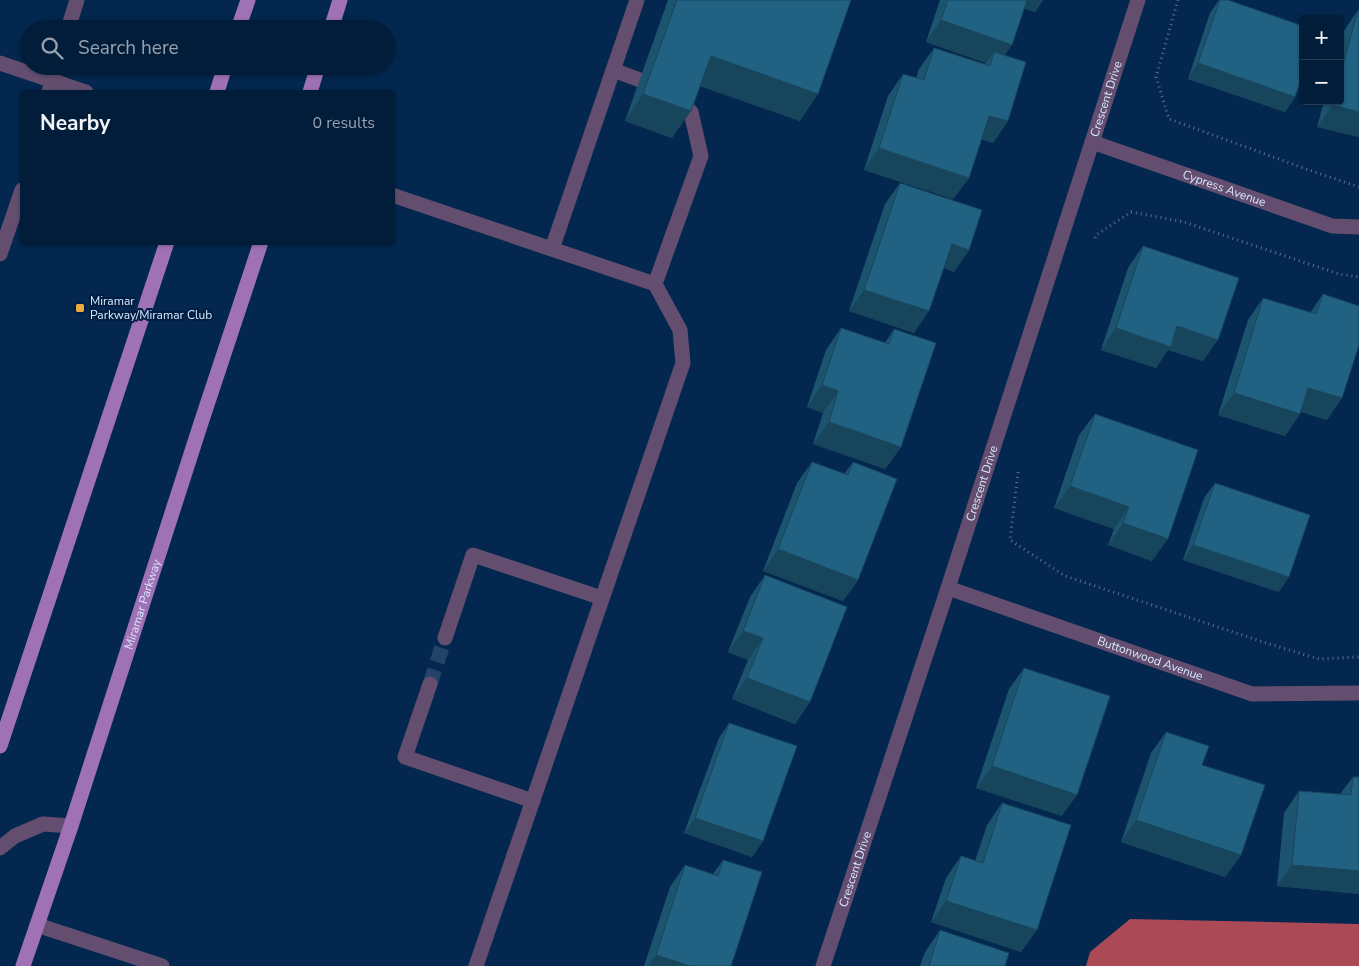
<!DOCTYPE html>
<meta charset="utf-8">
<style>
body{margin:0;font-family:"Nunito Sans",sans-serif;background:#0c2642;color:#f1f3f6}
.controls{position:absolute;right:15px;top:15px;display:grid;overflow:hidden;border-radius:5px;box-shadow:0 1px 4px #0004}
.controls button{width:45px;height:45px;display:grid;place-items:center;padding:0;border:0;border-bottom:1px solid #233b54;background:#021d3a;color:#f1f3f6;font:25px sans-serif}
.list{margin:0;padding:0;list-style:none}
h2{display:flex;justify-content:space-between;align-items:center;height:65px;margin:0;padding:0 20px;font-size:21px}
h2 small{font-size:16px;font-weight:400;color:#96a2af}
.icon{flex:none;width:28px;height:28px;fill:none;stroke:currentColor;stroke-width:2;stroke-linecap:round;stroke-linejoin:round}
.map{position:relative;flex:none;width:1359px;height:966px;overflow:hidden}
.search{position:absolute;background:#021d3a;box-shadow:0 1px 4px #0004;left:20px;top:20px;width:375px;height:55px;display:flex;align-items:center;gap:12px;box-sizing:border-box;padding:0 18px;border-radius:28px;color:#96a2af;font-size:19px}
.panel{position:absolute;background:#021d3a;box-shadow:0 1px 4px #0004;left:20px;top:90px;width:375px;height:155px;border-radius:5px}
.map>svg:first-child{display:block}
.water{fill:#ac4957}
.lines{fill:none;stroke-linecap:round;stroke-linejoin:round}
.minor-tunnel{stroke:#234468;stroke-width:15;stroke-dasharray:15 8;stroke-linecap:butt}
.path{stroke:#587493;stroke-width:3;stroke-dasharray:1 4;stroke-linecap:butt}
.minor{stroke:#634e6f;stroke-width:15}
.major{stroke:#9f72b5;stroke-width:15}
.wall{fill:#1c5470}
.shaded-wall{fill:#17455b}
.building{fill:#216282;stroke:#17455b}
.poi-dot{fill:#eea83c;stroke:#001d43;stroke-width:2}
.labels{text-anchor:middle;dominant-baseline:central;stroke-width:4;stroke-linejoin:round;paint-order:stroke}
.street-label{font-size:12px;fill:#d9e9fd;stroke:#001d43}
.poi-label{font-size:12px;fill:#d9e9fd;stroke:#001d43;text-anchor:start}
</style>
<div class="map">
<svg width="1359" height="966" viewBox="0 0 1359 966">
<rect width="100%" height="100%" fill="#03274e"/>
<path class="water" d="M 1130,919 L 1359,924 L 1359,966 L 1086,966 L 1090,952 Z"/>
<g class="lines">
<path class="minor-tunnel" d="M 430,684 L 445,638"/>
<g class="path">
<path d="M 1178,0 L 1156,77 L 1169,119 L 1309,170 L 1359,187"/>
<path d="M 1095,238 L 1096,235 L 1131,212 L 1184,222 L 1339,274 L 1359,277"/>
<path d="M 1018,472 L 1010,540 L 1065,576 L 1263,642 L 1319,659 L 1359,657"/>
</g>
<g class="minor">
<path d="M 68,29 L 77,0"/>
<path d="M 0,63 L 86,92"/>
<path d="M 613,70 L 659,87"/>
<path d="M 49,92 L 56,66"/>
<path id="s1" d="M 1092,142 L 1318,221 L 1332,226 L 1359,227"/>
<path d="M 392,195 L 655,284 L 701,156 L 691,112 L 678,98"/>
<path d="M 552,249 L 637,0"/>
<path d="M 0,254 L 22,190"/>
<path id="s2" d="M 948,588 L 1252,694 L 1359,693"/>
<path d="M 445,638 L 473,555 L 602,598"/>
<path d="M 430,684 L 405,757 L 533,801"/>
<path d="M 0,848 L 15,836 L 43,824 L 71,826"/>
<path d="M 37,925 L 162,966"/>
<path d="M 476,966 L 683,363 L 680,330 L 655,284"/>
<path id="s3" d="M 823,966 L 948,588 L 1138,0"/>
</g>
<g class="major">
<path d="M 238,29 L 248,0"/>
<path d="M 331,29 L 340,0"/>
<path d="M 217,92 L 225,66"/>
<path d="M 310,92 L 318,66"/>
<path d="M 0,746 L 167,242"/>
<path id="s4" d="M 23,966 L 71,826 L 201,423 L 261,242"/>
</g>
</g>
<g class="wall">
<path d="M 668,0 L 851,0 L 800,121 L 700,86 L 672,138 L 625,121 Z"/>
<path d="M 940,0 L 1043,0 L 1035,12 L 1024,8 L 1005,55 L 1008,121 L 993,143 L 981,139 L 969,178 L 953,199 L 864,170 L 888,96 L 903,74 L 916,78 L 919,69 L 934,48 L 985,64 L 986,63 L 926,42 Z"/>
<path d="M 1219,0 L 1228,0 L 1295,97 L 1285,112 L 1188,79 L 1210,13 Z"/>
<path d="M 1358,10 L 1359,11 L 1359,137 L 1317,127 L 1324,101 L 1340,101 L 1340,41 L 1343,32 Z"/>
<path d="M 900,183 L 969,250 L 954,272 L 944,268 L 914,333 L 849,311 L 885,204 Z"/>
<path d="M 1143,246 L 1203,361 L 1168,350 L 1156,368 L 1101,350 L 1128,268 Z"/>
<path d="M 1323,294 L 1327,420 L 1301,412 L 1300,414 L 1285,436 L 1218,415 L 1248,320 L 1263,298 L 1310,313 Z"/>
<path d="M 841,328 L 885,343 L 894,329 L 901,447 L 885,469 L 813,444 L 823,413 L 807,407 L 826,350 Z"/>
<path d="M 1095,414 L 1152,561 L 1108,545 L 1114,529 L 1054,508 L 1079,435 Z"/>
<path d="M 812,462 L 844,474 L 853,462 L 858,580 L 843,601 L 763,571 L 797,483 Z"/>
<path d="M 1215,483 L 1279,592 L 1183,560 L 1204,498 Z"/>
<path d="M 765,575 L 810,702 L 795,724 L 732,699 L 748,660 L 728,652 L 750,597 Z"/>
<path d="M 1024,668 L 1062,816 L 976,788 L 1009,689 Z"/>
<path d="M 729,723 L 763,841 L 752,857 L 684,833 L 719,738 Z"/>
<path d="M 1166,732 L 1202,765 L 1241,855 L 1225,877 L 1121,842 L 1151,753 Z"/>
<path d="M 1353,777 L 1359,894 L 1277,886 L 1284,813 L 1299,791 L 1340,794 Z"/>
<path d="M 1002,803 L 1021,952 L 931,922 L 946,878 L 961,856 L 975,861 L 987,825 Z"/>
<path d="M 723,860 L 731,966 L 644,966 L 670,887 L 685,865 L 713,874 Z"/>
<path d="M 940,930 L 1005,966 L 920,966 L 925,952 Z"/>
</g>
<g class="shaded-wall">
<path d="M 1021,0 L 1043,0 L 1035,12 L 1017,6 Z"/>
<path d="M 941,20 L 1012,45 L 997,66 L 994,52 L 986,63 L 926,42 Z"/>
<path d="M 711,56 L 818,94 L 800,121 L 692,83 Z"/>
<path d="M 1198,63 L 1295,97 L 1285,112 L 1188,79 Z"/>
<path d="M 643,94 L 691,111 L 672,138 L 625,121 Z"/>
<path d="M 1333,105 L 1359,112 L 1359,137 L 1317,127 Z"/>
<path d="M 989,116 L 1008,121 L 993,143 L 974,137 Z"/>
<path d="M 879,148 L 969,178 L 953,199 L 864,170 Z"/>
<path d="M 952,244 L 969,250 L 954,272 L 937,265 Z"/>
<path d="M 864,290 L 929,311 L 914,333 L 849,311 Z"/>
<path d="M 1177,326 L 1218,340 L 1203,361 L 1168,350 L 1156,368 L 1101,350 L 1116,328 Z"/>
<path d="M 822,385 L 838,391 L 823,413 L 807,407 Z"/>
<path d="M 1308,388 L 1342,398 L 1327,420 L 1293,409 Z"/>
<path d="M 1234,393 L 1300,414 L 1285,436 L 1218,415 Z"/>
<path d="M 829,422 L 901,447 L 885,469 L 813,444 Z"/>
<path d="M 1070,486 L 1129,507 L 1114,529 L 1054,508 Z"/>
<path d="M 1123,523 L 1168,539 L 1152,561 L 1108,545 Z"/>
<path d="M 1193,545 L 1289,577 L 1279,592 L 1183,560 Z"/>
<path d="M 778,549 L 858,580 L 843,601 L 763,571 Z"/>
<path d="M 743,631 L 763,638 L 748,660 L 728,652 Z"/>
<path d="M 747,678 L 810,702 L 795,724 L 732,699 Z"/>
<path d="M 992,766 L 1077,795 L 1062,816 L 976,788 Z"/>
<path d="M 695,818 L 763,841 L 752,857 L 684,833 Z"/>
<path d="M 1136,820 L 1241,855 L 1225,877 L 1121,842 Z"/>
<path d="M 1292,865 L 1359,871 L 1359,894 L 1277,886 Z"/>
<path d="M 946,901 L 1037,930 L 1021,952 L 931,922 Z"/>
<path d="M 656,955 L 690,966 L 648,966 Z"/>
</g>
<g class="building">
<path d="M 677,0 L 851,0 L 818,94 L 711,56 L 691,111 L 643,94 Z"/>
<path d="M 948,0 L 1027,0 L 1012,45 L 941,20 Z"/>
<path d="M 1220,0 L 1228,0 L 1303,26 L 1303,75 L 1295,97 L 1198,63 Z"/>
<path d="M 1358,10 L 1359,11 L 1359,112 L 1333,105 L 1334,101 L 1340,101 L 1340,76 Z"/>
<path d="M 934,48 L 990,66 L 994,52 L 1026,62 L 1008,121 L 989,116 L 969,178 L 879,148 L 903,74 L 924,80 Z"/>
<path d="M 900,183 L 982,210 L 969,250 L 952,244 L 929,311 L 864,290 Z"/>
<path d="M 1143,246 L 1239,278 L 1218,340 L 1177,326 L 1171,347 L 1116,328 Z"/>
<path d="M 1323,294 L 1359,306 L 1359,345 L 1342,398 L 1308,388 L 1300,414 L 1234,393 L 1263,298 L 1316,314 Z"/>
<path d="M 841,328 L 889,344 L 894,329 L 936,343 L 901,447 L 829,422 L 838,391 L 822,385 Z"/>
<path d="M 1095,414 L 1198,450 L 1168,539 L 1123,523 L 1129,507 L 1070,486 Z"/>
<path d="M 812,462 L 848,475 L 853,462 L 897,479 L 858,580 L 778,549 Z"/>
<path d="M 1215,483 L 1310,515 L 1289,577 L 1193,545 Z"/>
<path d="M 765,575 L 847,607 L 810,702 L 747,678 L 763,638 L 743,631 Z"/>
<path d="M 1024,668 L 1110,696 L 1077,795 L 992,766 Z"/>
<path d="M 729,723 L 797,746 L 763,841 L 695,818 Z"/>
<path d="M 1166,732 L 1209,746 L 1202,765 L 1265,785 L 1241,855 L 1136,820 Z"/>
<path d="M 1353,777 L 1359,777 L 1359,871 L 1292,865 L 1299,791 L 1351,795 Z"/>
<path d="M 1002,803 L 1071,825 L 1037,930 L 946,901 L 961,856 L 983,863 Z"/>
<path d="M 723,860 L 762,872 L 731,966 L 690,966 L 656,955 L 685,865 L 718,876 Z"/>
<path d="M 940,930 L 1009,953 L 1005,966 L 929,966 Z"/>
</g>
<rect class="poi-dot" x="75" y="303" width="10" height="10" rx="2.5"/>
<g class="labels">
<g class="street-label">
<text stroke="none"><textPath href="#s3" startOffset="912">Crescent Drive</textPath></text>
<text stroke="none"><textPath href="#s1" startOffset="140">Cypress Avenue</textPath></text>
<text stroke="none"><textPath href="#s3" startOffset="508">Crescent Drive</textPath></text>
<text stroke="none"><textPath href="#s4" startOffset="381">Miramar Parkway</textPath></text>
<text stroke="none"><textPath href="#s2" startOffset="214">Buttonwood Avenue</textPath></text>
<text stroke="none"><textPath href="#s3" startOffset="102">Crescent Drive</textPath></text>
</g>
<g class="poi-label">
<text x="90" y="301">Miramar<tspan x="90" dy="14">Parkway/Miramar Club</tspan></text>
</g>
</g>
</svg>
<div class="controls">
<button>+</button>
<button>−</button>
</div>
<div class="search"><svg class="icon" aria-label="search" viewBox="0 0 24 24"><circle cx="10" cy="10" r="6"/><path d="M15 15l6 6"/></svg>Search here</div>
<section class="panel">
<h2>Nearby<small>0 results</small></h2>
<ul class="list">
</ul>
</section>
</div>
